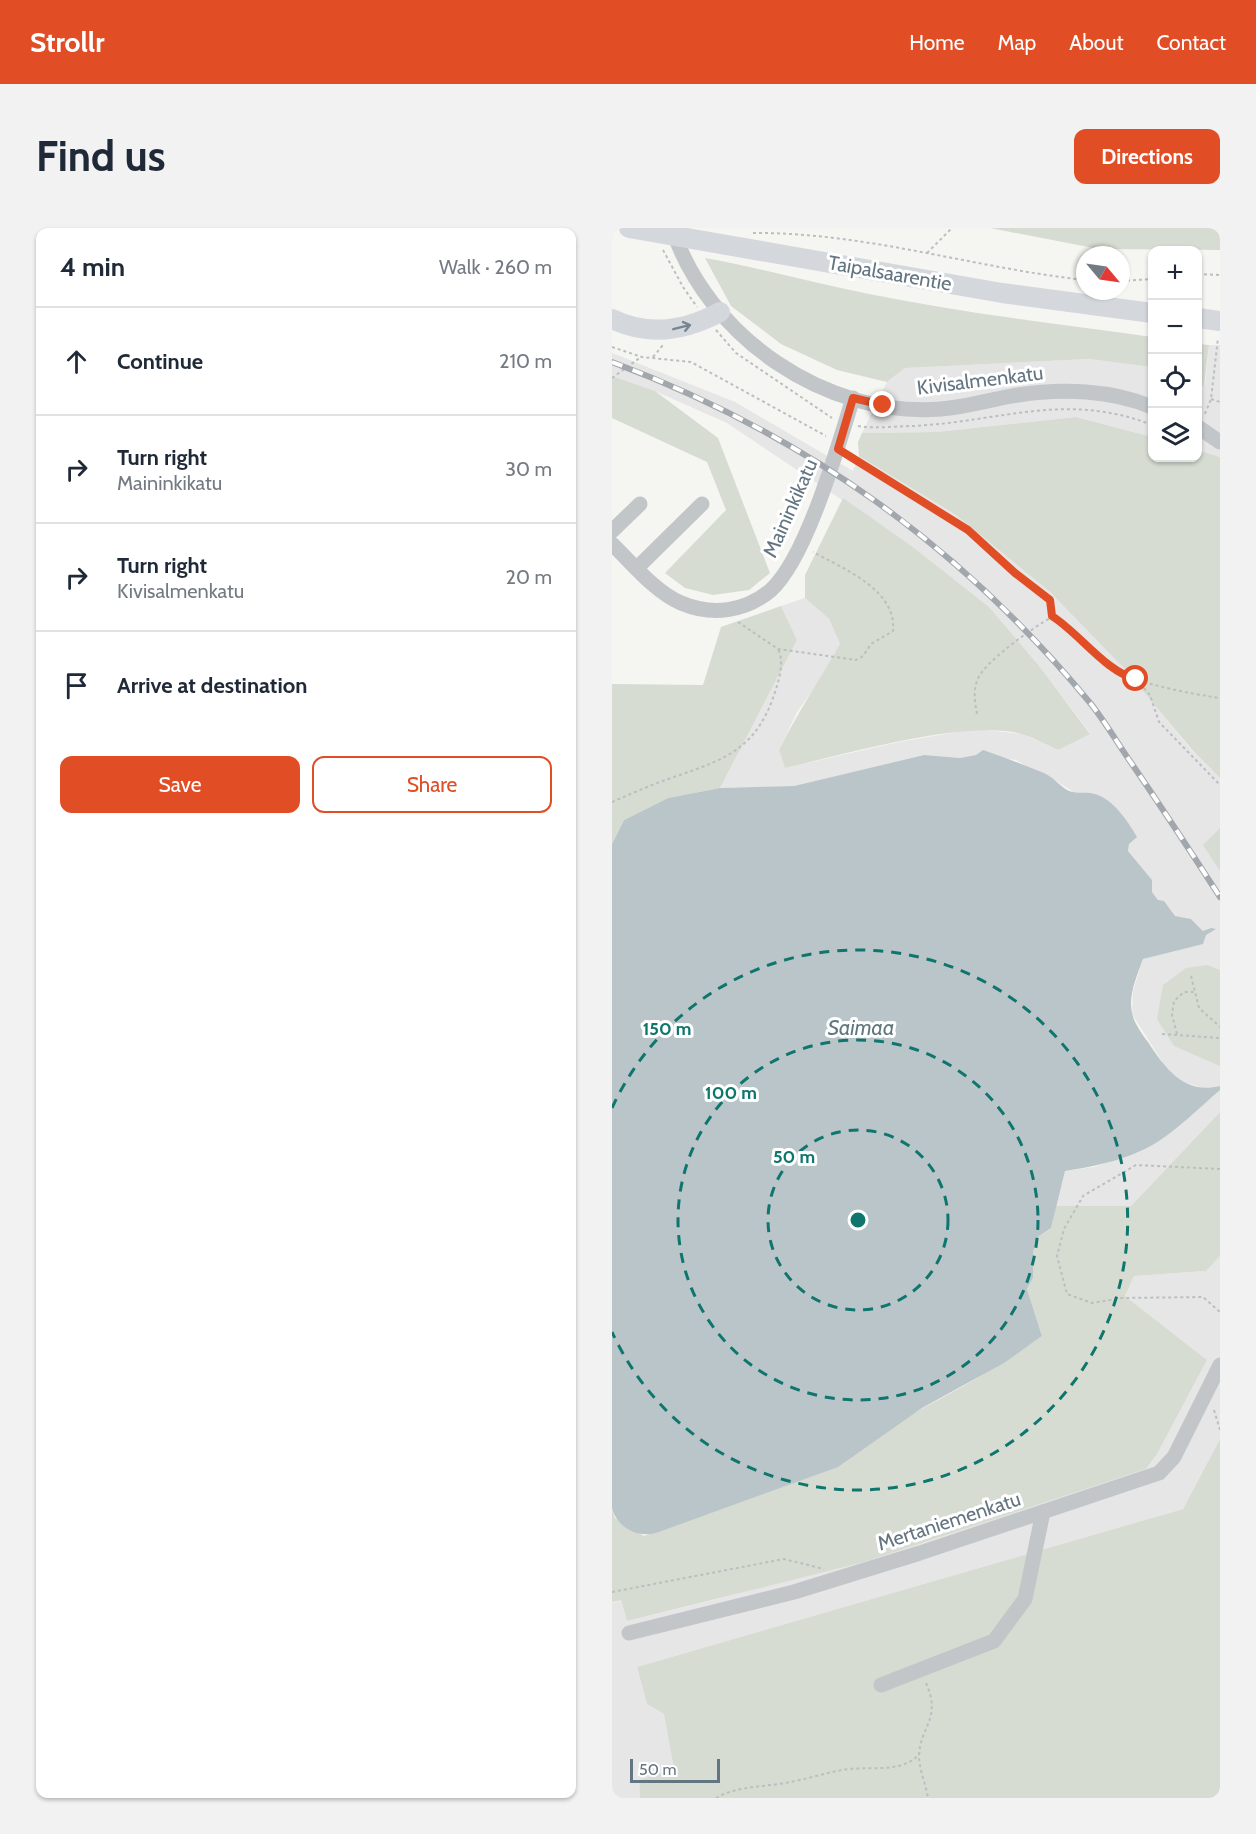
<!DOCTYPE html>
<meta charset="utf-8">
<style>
body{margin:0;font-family:Cabin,sans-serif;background:#f2f2f3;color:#1f2937}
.controls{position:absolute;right:18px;top:18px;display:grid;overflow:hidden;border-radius:12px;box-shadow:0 2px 4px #0004}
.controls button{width:54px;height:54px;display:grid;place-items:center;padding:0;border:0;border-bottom:2px solid #e0e1e3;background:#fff;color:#1f2937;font:30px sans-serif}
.compass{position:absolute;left:464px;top:18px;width:54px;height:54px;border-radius:50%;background:#fff;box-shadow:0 2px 4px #0004;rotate:119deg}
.scale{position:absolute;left:18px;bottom:15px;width:90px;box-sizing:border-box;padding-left:6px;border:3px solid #647582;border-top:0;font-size:16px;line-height:21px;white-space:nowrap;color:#647582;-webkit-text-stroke:4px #fff;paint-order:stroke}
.stop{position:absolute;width:18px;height:18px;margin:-14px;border:4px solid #e14e25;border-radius:50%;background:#fff}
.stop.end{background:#e14e25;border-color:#fff;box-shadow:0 2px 6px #0008}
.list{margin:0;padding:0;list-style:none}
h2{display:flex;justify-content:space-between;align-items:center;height:78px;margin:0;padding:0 24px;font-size:26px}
h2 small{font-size:20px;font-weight:400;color:#747a83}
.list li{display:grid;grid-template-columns:39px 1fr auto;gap:18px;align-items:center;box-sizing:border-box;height:108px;padding:0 24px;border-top:2px solid #e0e1e3}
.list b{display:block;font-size:22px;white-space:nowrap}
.list p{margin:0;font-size:20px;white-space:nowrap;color:#747a83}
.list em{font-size:20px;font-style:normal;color:#747a83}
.actions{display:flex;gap:12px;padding:18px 24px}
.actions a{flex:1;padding:14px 0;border:2px solid #e14e25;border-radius:12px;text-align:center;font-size:21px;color:#e14e25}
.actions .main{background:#e14e25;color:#fff}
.icon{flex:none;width:33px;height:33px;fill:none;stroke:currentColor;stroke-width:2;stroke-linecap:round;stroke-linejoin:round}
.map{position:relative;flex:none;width:608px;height:1570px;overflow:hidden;border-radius:12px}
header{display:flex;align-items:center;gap:36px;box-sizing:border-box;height:84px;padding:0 30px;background:#e14e25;color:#fff}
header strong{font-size:28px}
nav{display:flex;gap:33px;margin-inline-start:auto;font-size:21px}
.intro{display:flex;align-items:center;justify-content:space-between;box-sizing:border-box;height:144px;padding:0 36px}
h1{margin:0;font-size:42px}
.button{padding:15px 27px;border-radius:12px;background:#e14e25;color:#fff;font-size:21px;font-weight:700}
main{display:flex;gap:36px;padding:0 36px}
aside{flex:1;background:#fff;border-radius:12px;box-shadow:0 2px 4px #0004}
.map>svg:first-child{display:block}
.built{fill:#e5e6e5}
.green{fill:#d6dcd2}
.water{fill:#bac5c9}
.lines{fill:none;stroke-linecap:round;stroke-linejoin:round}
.path{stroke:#bcbec0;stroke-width:2;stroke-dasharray:3 3;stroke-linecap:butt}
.minor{stroke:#c2c6c9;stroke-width:15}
.major{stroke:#d4d8dc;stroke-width:20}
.rail-casing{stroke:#a1a7ac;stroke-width:6}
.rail{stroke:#fff;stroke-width:4;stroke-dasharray:11;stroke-linecap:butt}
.oneway{stroke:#758490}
.route{stroke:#e14e25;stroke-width:8}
.ring{fill:none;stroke:#0f766e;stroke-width:3;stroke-dasharray:10 8}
.labels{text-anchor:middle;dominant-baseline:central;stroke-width:6;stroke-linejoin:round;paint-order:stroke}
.street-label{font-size:20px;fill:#647582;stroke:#fff}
.water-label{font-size:21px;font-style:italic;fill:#5f777f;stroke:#fff}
.centre{fill:#0f766e;stroke:#fff;stroke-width:3}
.ring-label{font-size:18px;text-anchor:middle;font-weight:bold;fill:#0f766e;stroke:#fff;stroke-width:6;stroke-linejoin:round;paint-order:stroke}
</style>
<header>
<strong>Strollr</strong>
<nav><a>Home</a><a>Map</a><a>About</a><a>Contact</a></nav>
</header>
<div class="intro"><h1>Find us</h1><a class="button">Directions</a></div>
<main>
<aside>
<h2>4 min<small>Walk · 260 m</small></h2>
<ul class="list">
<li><svg class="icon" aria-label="ahead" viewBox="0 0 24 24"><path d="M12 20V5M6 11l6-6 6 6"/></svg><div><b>Continue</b></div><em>210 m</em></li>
<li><svg class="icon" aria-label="right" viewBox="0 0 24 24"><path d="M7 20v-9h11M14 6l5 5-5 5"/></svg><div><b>Turn right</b><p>Maininkikatu</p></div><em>30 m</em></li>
<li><svg class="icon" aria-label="right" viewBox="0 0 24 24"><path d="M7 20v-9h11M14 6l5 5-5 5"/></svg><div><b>Turn right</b><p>Kivisalmenkatu</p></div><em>20 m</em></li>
<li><svg class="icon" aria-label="arrive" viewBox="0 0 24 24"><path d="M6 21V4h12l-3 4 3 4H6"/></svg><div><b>Arrive at destination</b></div></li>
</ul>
<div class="actions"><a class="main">Save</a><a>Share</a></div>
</aside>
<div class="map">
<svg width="608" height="1570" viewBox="0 0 608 1570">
<rect width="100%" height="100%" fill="#f5f5f1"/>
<g class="built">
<path d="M 597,117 L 608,117 L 608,229 L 586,222 L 586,155 L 593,157 Z"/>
<path d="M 0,125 L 123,174 L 241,243 L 247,228 L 344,287 L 438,364 L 512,439 L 581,524 L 608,550 L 608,858 L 595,861 L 570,854 L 558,846 L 520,786 L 521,763 L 531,731 L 552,725 L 591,703 L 579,691 L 563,688 L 546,672 L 540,664 L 540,652 L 516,623 L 517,616 L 482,565 L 465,566 L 433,546 L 420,542 L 404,532 L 364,527 L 348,530 L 312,527 L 182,558 L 108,560 L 185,412 L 169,378 L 193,370 L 217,391 L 228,416 L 207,454 L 185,484 L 167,522 L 173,540 L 287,514 L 363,501 L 411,506 L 446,522 L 478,505 L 428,439 L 377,379 L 305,322 L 115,195 L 43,163 L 0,148 Z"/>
<path d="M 477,131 L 540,139 L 540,209 L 464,189 L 325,204 L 250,205 L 275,154 L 293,140 Z"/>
<path d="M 608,862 L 608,884 L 519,978 L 444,978 L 453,943 L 482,939 L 526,924 L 547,913 Z"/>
<path d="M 608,1028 L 608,1211 L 571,1281 L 25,1439 L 35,1476 L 52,1486 L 62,1541 L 27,1552 L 28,1570 L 0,1570 L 0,1375 L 9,1372 L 15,1393 L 97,1373 L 177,1352 L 534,1241 L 545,1226 L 595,1132 L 513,1068 L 522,1048 L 594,1043 Z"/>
</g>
<g class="green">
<path d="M 378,0 L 608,0 L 608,22 L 487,21 Z"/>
<path d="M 93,30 C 149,40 202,55 257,66 C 351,85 446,96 540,109 L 540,139 L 477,131 L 293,140 L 275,154 L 225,142 L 169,116 L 119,78 Z"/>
<path d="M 586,116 L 597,117 L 592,158 L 586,155 Z"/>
<path d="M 0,148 L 43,163 L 106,210 L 158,345 L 137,362 L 101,367 L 73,360 L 53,345 L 114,282 L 95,234 L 0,190 Z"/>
<path d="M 464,189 L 540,209 L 540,230 L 586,230 L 586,222 L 608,229 L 608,550 L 582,524 L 511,439 L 438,364 L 344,287 L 247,228 L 246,214 L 250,205 L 325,204 Z"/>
<path d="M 231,270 L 305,322 L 377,379 L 428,439 L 478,506 L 446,522 C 435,517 424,511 413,507 C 359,489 231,527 173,540 L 167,522 C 185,485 208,452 228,416 L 217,391 L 193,370 L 193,347 Z"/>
<path d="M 169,378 L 185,412 L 108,560 L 56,570 L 12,592 L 0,616 L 0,456 L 91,457 L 109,399 Z"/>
<path d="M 608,600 L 608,643 L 591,617 Z"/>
<path d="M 595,737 L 608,742 L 608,838 L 562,818 L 545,791 L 551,757 L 574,740 Z"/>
<path d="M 608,884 L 608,1028 L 594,1043 L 522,1048 L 513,1068 L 595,1132 L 545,1226 L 534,1241 L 252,1334 L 15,1393 L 9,1372 L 0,1374 L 0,1280 L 3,1290 L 32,1308 L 74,1293 C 191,1237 325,1183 430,1108 L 415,1061 L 421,1050 L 421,1024 L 427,1008 L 439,1000 L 444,978 L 519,978 Z"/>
<path d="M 608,1211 L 608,1570 L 28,1570 L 27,1552 L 62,1541 L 52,1486 L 35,1476 L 25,1439 L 571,1281 Z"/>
</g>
<path class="water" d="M 371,522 C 392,529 412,537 432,545 C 441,549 447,557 455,562 C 465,567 473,563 483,566 C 502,572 515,592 525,609 L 517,616 L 516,623 L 540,652 L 540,664 L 546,672 L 552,673 L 563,688 L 579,691 L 591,703 L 599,700 L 604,701 L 594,707 L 591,716 L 531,731 C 525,748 516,767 520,785 C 522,795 530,806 536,814 C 553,840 572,867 608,858 L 608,862 C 588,879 568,899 547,913 C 519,931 485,938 453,943 L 439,1000 L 427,1008 L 421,1024 L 421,1050 L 415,1061 L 430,1108 L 392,1135 L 310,1180 L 226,1239 L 44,1305 C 24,1310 5,1299 0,1280 L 0,616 L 12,592 L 56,570 L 108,560 L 182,558 L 312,527 L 348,530 L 364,527 Z"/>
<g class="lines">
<g class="path">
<path d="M 141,5 C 253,4 362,40 473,52"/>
<path d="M 51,22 L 71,59 L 85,79"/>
<path d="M 315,25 L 340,0"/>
<path d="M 586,46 L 608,47"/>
<path d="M 509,53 L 540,51"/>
<path d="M 104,102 L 124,125 L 220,190"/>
<path d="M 0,119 L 30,129 L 79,134 L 214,208"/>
<path d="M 41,129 L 51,117"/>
<path d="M 0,150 L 29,129"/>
<path d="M 599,171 L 608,174"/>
<path d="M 593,186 L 599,171 L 606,110"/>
<path d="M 246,198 C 263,201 283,198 301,198 C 387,194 454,163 540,197"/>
<path d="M 236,226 L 356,302 L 403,345 L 438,372 L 440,389"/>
<path d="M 440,389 C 463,403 479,423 500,440 C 516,454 585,467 608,470"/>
<path d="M 126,394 L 166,421 L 244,432 L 251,428 L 259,416 L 281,403 C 285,362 232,341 201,324"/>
<path d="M 524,451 L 538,467 L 547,494 L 608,557"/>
<path d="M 365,486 C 363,475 361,464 365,453 C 371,434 422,399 440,389"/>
<path d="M 0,574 C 21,565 43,555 65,548 C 117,530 146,519 164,461 C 168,448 172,434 166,421"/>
<path d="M 579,748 L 587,780 L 608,799"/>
<path d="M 550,806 L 608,810"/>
<path d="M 565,806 L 560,787 L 562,773 L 572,764 L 582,764"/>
<path d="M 608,941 L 524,937 L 471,968 L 452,1001 L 445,1028 L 455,1066 L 480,1075 L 510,1070 L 591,1069 L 608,1084"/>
<path d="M 602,1182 L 608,1202"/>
<path d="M 0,1364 L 172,1331 L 212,1341"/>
<path d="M 314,1455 C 330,1491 308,1498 307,1528 C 307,1541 314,1557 316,1570"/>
<path d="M 104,1570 C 123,1559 145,1559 167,1556 C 188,1553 209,1546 230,1542 C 255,1537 291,1547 308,1525"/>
</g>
<g class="minor">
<path d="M 60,0 C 96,109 214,190 329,181 C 355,179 380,171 406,167 C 449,160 500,162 540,179"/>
<path d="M 586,199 L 608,214"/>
<path d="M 0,303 L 28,276"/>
<path d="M 0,316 C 20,335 43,364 69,375 C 100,388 133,384 159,362 C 195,329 226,218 241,170"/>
<path d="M 25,340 L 90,276"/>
<path d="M 17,1405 L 182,1364 L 308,1325 L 547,1245 L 562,1229 L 608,1137"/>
<path d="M 269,1457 L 382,1413 L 413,1371 L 431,1284"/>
</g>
<g class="major">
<path d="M 17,0 L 390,65 L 540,85"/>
<path d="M 586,90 L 608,93"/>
<path d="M 0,91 C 37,109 73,103 108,84"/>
</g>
<defs>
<path id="rail" d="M 0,134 C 192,206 348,317 479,476 C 494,495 506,516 520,536 C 550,580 579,624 608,669"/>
</defs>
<use href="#rail" class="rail-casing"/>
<use href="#rail" class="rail"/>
</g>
<defs><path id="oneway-shaft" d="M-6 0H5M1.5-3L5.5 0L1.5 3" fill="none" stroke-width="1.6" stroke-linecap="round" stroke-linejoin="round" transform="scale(1.5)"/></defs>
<use class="oneway" href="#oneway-shaft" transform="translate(70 99) rotate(-14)"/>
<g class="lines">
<path class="route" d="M 271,177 L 241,170 L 226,221 L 356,302 L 403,345 L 438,372 L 440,388 C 468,406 494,444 524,451"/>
</g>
<g class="ring">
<circle cx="246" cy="992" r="90"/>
<circle cx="246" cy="992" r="180"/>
<path d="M0 880A270 270 0 1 1 0 1104"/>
</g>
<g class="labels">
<g class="street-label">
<text transform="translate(278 45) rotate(10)">Taipalsaarentie</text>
<text transform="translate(368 152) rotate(-7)">Kivisalmenkatu</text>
<text transform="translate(178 280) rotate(-66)">Maininkikatu</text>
<text transform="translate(337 1293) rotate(-18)">Mertaniemenkatu</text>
</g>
<g class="water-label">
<text x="249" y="799">Saimaa</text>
</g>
</g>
<circle cx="246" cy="992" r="9" class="centre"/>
<g class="ring-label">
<text x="55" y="807">150 m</text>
<text x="119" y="871">100 m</text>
<text x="182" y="935">50 m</text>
</g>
</svg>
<div class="controls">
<button>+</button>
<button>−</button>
<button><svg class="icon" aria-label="locate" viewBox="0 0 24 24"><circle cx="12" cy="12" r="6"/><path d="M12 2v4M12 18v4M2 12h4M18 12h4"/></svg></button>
<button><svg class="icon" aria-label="layers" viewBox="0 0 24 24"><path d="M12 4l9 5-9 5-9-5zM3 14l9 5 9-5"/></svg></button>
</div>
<svg class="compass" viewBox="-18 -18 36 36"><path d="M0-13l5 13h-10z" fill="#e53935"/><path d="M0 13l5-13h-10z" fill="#747a83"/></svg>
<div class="scale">50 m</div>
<div class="stop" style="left:524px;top:451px"></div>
<div class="stop end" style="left:271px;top:177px"></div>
</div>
</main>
